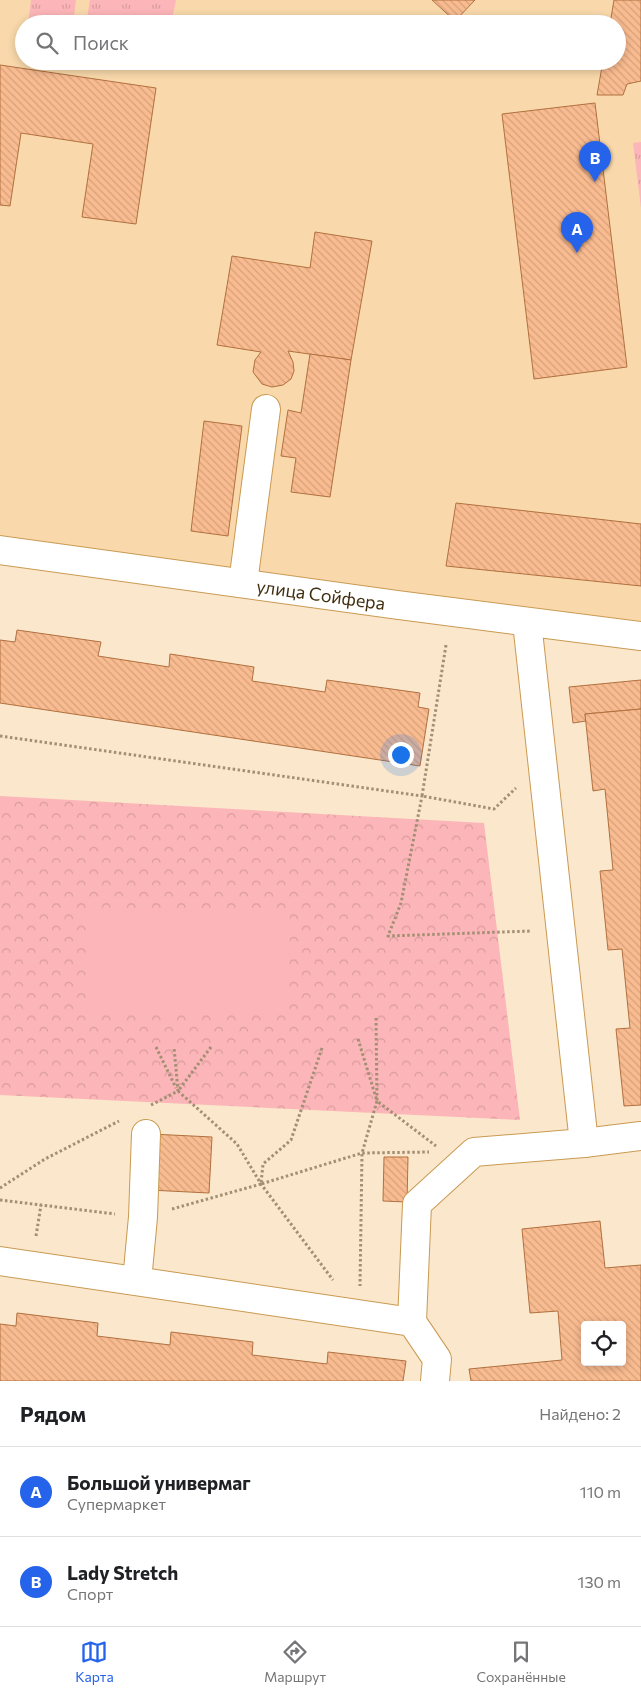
<!DOCTYPE html>
<html lang="ru">
<meta charset="utf-8">
<style>
body{margin:0;font-family:Commissioner,sans-serif;background:#f2f2f2;color:#202124}
.controls{position:absolute;right:15px;bottom:15px;display:grid;overflow:hidden;border-radius:5px;box-shadow:0 2px 8px #0003}
.controls button{width:45px;height:45px;display:grid;place-items:center;padding:0;border:0;border-bottom:1px solid #e0e0e0;background:#fff;color:#202124;font:25px sans-serif}
.you{position:absolute;left:400px;top:754px;width:18px;height:18px;margin:-12px;border:4px solid #fff;border-radius:50%;background:#1a73e8;box-shadow:0 0 0 8px #1a73e833}
.badge{display:grid;place-items:center;width:32px;height:32px;border-radius:50%;background:#2563eb;color:#fff;font-size:16px;font-weight:700}
.pin{position:absolute;translate:-50% -41px;filter:drop-shadow(0 1px 2px #0008)}
.pin::after{content:'';position:absolute;top:26px;width:18px;height:15px;background:inherit;clip-path:polygon(0 0,100% 0,50% 100%)}
.list{margin:0;padding:0;list-style:none}
h2{display:flex;justify-content:space-between;align-items:center;height:65px;margin:0;padding:0 20px;font-size:21px}
h2 small{font-size:16px;font-weight:400;color:#757577}
.list li{display:grid;grid-template-columns:32px 1fr auto;gap:15px;align-items:center;box-sizing:border-box;height:90px;padding:0 20px;border-top:1px solid #e0e0e0}
.list b{display:block;font-size:19px;white-space:nowrap}
.list p{margin:0;font-size:16px;white-space:nowrap;color:#757577}
.list em{font-size:16px;font-style:normal;color:#757577}
.icon{flex:none;width:28px;height:28px;fill:none;stroke:currentColor;stroke-width:2;stroke-linecap:round;stroke-linejoin:round}
.map{position:relative;flex:none;width:641px;height:1381px;overflow:hidden}
.search{position:absolute;background:#fff;box-shadow:0 2px 8px #0003;left:15px;right:15px;top:15px;height:55px;display:flex;align-items:center;gap:12px;box-sizing:border-box;padding:0 18px;border-radius:28px;color:#757577;font-size:19px}
.sheet{height:245px;background:#fff}
nav{display:flex;justify-content:space-around;align-items:center;box-sizing:border-box;height:70px;border-top:1px solid #e0e0e0;background:#fff;font-size:14px;color:#757577}
nav a{display:grid;justify-items:center;gap:2px}
nav .on{color:#2563eb}
.map>svg:first-child{display:block}
.built{fill:#f9d9ab;fill-rule:evenodd}
.grass{fill:url(#grass-tufts)}
.park{fill:url(#park-crowns)}
.pitch{fill:#fcb5b8}
.building{fill:url(#building-back-hatch);stroke:#b1703f;fill-rule:evenodd}
.lines{fill:none;stroke-linecap:round;stroke-linejoin:round}
.minor-casing{stroke:#c99a52;stroke-width:30}
.path{stroke:#a38f73;stroke-width:3;stroke-dasharray:2.5 2.5;stroke-linecap:butt}
.minor{stroke:#fff;stroke-width:28}
.labels{text-anchor:middle;dominant-baseline:central;stroke-width:4;stroke-linejoin:round;paint-order:stroke}
.street-label{font-size:18px;fill:#422f11;stroke:#fbe7cb}
</style>
<div class="map">
<svg width="641" height="1381" viewBox="0 0 641 1381">
<defs>
<pattern id="grass-tufts" width="24" height="20" patternUnits="userSpaceOnUse" patternTransform="scale(1.25)"><rect width="24" height="20" fill="#fcb5b8"/><path d="M3 7l-1-3M5 7V3M7 7l1-3M15 17l-1-3M17 17v-4M19 17l1-3" fill="none" stroke="#d99c9d"/></pattern>
<pattern id="park-crowns" width="20" height="18" patternUnits="userSpaceOnUse" patternTransform="scale(1.25)"><rect width="20" height="18" fill="#fcb5b8"/><path d="M2 6a3 3 0 1 1 6 0M12 15a3 3 0 1 1 6 0" fill="none" stroke="#d99c9d"/></pattern>
<pattern id="building-back-hatch" width="6" height="6" patternUnits="userSpaceOnUse" patternTransform="scale(1.25)"><rect width="6" height="6" fill="#f9bb90"/><path d="M-1 5l2 2M0 0l6 6M5-1l2 2" fill="none" stroke="#d7a17b"/></pattern>
</defs>
<rect width="100%" height="100%" fill="#fbe7cb"/>
<path class="built" d="M 0,0 L 641,0 L 641,630 L 0,535 ZM 24,24 L 617,24 L 617,61 L 24,61 Z"/>
<g class="grass">
<path d="M 31,0 L 76,0 L 73,24 L 28,24 Z"/>
<path d="M 90,0 L 176,0 L 171,24 L 86,24 Z"/>
<path d="M 641,142 L 641,208 L 633,143 Z"/>
</g>
<path class="park" d="M 0,796 L 484,823 L 520,1120 L 0,1095 Z"/>
<path class="pitch" d="M 89,910 L 290,913 L 288,1015 L 87,1011 Z"/>
<g class="building">
<path d="M 432,0 L 475,0 L 455,21 Z"/>
<path d="M 614,0 L 641,0 L 641,81 L 627,84 L 623,95 L 597,95 L 603,61 L 617,61 L 617,24 L 610,24 Z"/>
<path d="M 0,65 L 156,88 L 136,224 L 82,217 L 93,144 L 21,133 L 10,206 L 0,205 Z"/>
<path d="M 595,103 L 627,367 L 534,379 L 502,114 Z"/>
<path d="M 315,232 L 372,241 L 351,360 L 288,351 L 293,362 L 294,371 L 291,379 L 283,385 L 272,387 L 262,384 L 253,372 L 255,360 L 261,352 L 217,345 L 232,256 L 310,268 Z"/>
<path d="M 310,354 L 351,360 L 330,497 L 291,492 L 296,458 L 281,456 L 288,410 L 301,413 Z"/>
<path d="M 204,421 L 242,426 L 228,536 L 191,531 Z"/>
<path d="M 456,503 L 641,524 L 641,586 L 446,566 Z"/>
<path d="M 17,630 L 101,642 L 98,656 L 169,667 L 170,654 L 254,667 L 252,681 L 325,692 L 327,680 L 420,693 L 418,707 L 429,709 L 420,766 L 0,703 L 0,640 L 15,642 Z"/>
<path d="M 641,680 L 641,709 L 585,714 L 586,721 L 573,723 L 569,687 Z"/>
<path d="M 641,709 L 641,1105 L 624,1106 L 616,1029 L 630,1028 L 622,949 L 608,950 L 600,871 L 613,870 L 605,789 L 593,791 L 585,714 Z"/>
<path d="M 151,1134 L 212,1137 L 209,1193 L 149,1190 Z"/>
<path d="M 384,1157 L 408,1157 L 407,1202 L 383,1201 Z"/>
<path d="M 600,1221 L 605,1268 L 641,1265 L 641,1381 L 471,1381 L 469,1369 L 562,1360 L 558,1311 L 530,1313 L 522,1229 ZM 585,1325 L 622,1325 L 622,1362 L 585,1362 Z"/>
<path d="M 17,1313 L 98,1323 L 97,1336 L 170,1345 L 171,1332 L 253,1342 L 252,1355 L 327,1364 L 328,1352 L 406,1361 L 403,1381 L 0,1381 L 0,1324 L 16,1326 Z"/>
</g>
<g class="lines">
<defs>
<g id="minor">
<path id="s1" d="M 0,550 L 398,605 L 641,636"/>
<path d="M 243,583 L 266,409"/>
<path d="M 527,622 L 584,1143"/>
<path d="M 0,1261 L 412,1322 L 437,1359 L 435,1381"/>
<path d="M 137,1281 L 143,1217 L 146,1134"/>
<path d="M 412,1322 L 417,1204 L 474,1152 L 584,1143 L 641,1136"/>
</g>
</defs>
<use href="#minor" class="minor-casing"/>
<g class="path">
<path d="M 446,645 L 422,796 L 494,809 L 516,788"/>
<path d="M 0,736 L 422,796 L 401,903 L 388,936 L 531,931"/>
<path d="M 376,1018 L 377,1101 L 436,1146"/>
<path d="M 358,1039 L 377,1101 L 362,1153 L 360,1286"/>
<path d="M 156,1047 L 176,1088"/>
<path d="M 211,1047 L 178,1091 L 237,1144 L 261,1184 L 333,1280"/>
<path d="M 322,1048 L 291,1140 L 263,1164 L 261,1184 L 362,1153 L 429,1152"/>
<path d="M 151,1105 L 178,1091 L 174,1047"/>
<path d="M 0,1188 L 45,1159 L 119,1121"/>
<path d="M 0,1200 L 115,1214"/>
<path d="M 172,1209 L 261,1184"/>
<path d="M 36,1236 L 41,1205"/>
</g>
<use href="#minor" class="minor"/>
</g>
<g class="labels">
<g class="street-label">
<text stroke="none"><textPath href="#s1" startOffset="324">улица Сойфера</textPath></text>
</g>
</g>
</svg>
<div class="controls">
<button><svg class="icon" aria-label="locate" viewBox="0 0 24 24"><circle cx="12" cy="12" r="6"/><path d="M12 2v4M12 18v4M2 12h4M18 12h4"/></svg></button>
</div>
<div class="you"></div>
<div class="pin badge" style="left:577px;top:253px">A</div>
<div class="pin badge" style="left:595px;top:182px">B</div>
<div class="search"><svg class="icon" aria-label="search" viewBox="0 0 24 24"><circle cx="10" cy="10" r="6"/><path d="M15 15l6 6"/></svg>Поиск</div>
</div>
<section class="sheet">
<h2>Рядом<small>Найдено: 2</small></h2>
<ul class="list">
<li><span class="badge">A</span><div><b>Большой универмаг</b><p>Супермаркет</p></div><em>110 m</em></li>
<li><span class="badge">B</span><div><b>Lady Stretch</b><p>Спорт</p></div><em>130 m</em></li>
</ul>
</section>
<nav>
<a class="on"><svg class="icon" aria-label="map" viewBox="0 0 24 24"><path d="M3 6l6-2 6 2 6-2v14l-6 2-6-2-6 2zM9 4v14M15 6v14"/></svg>Карта</a>
<a><svg class="icon" aria-label="directions" viewBox="0 0 24 24"><path d="M12 3l9 9-9 9-9-9zM9 14v-3h6M13 9l2 2-2 2"/></svg>Маршрут</a>
<a><svg class="icon" aria-label="saved" viewBox="0 0 24 24"><path d="M7 4h10v16l-5-4-5 4z"/></svg>Сохранённые</a>
</nav>
